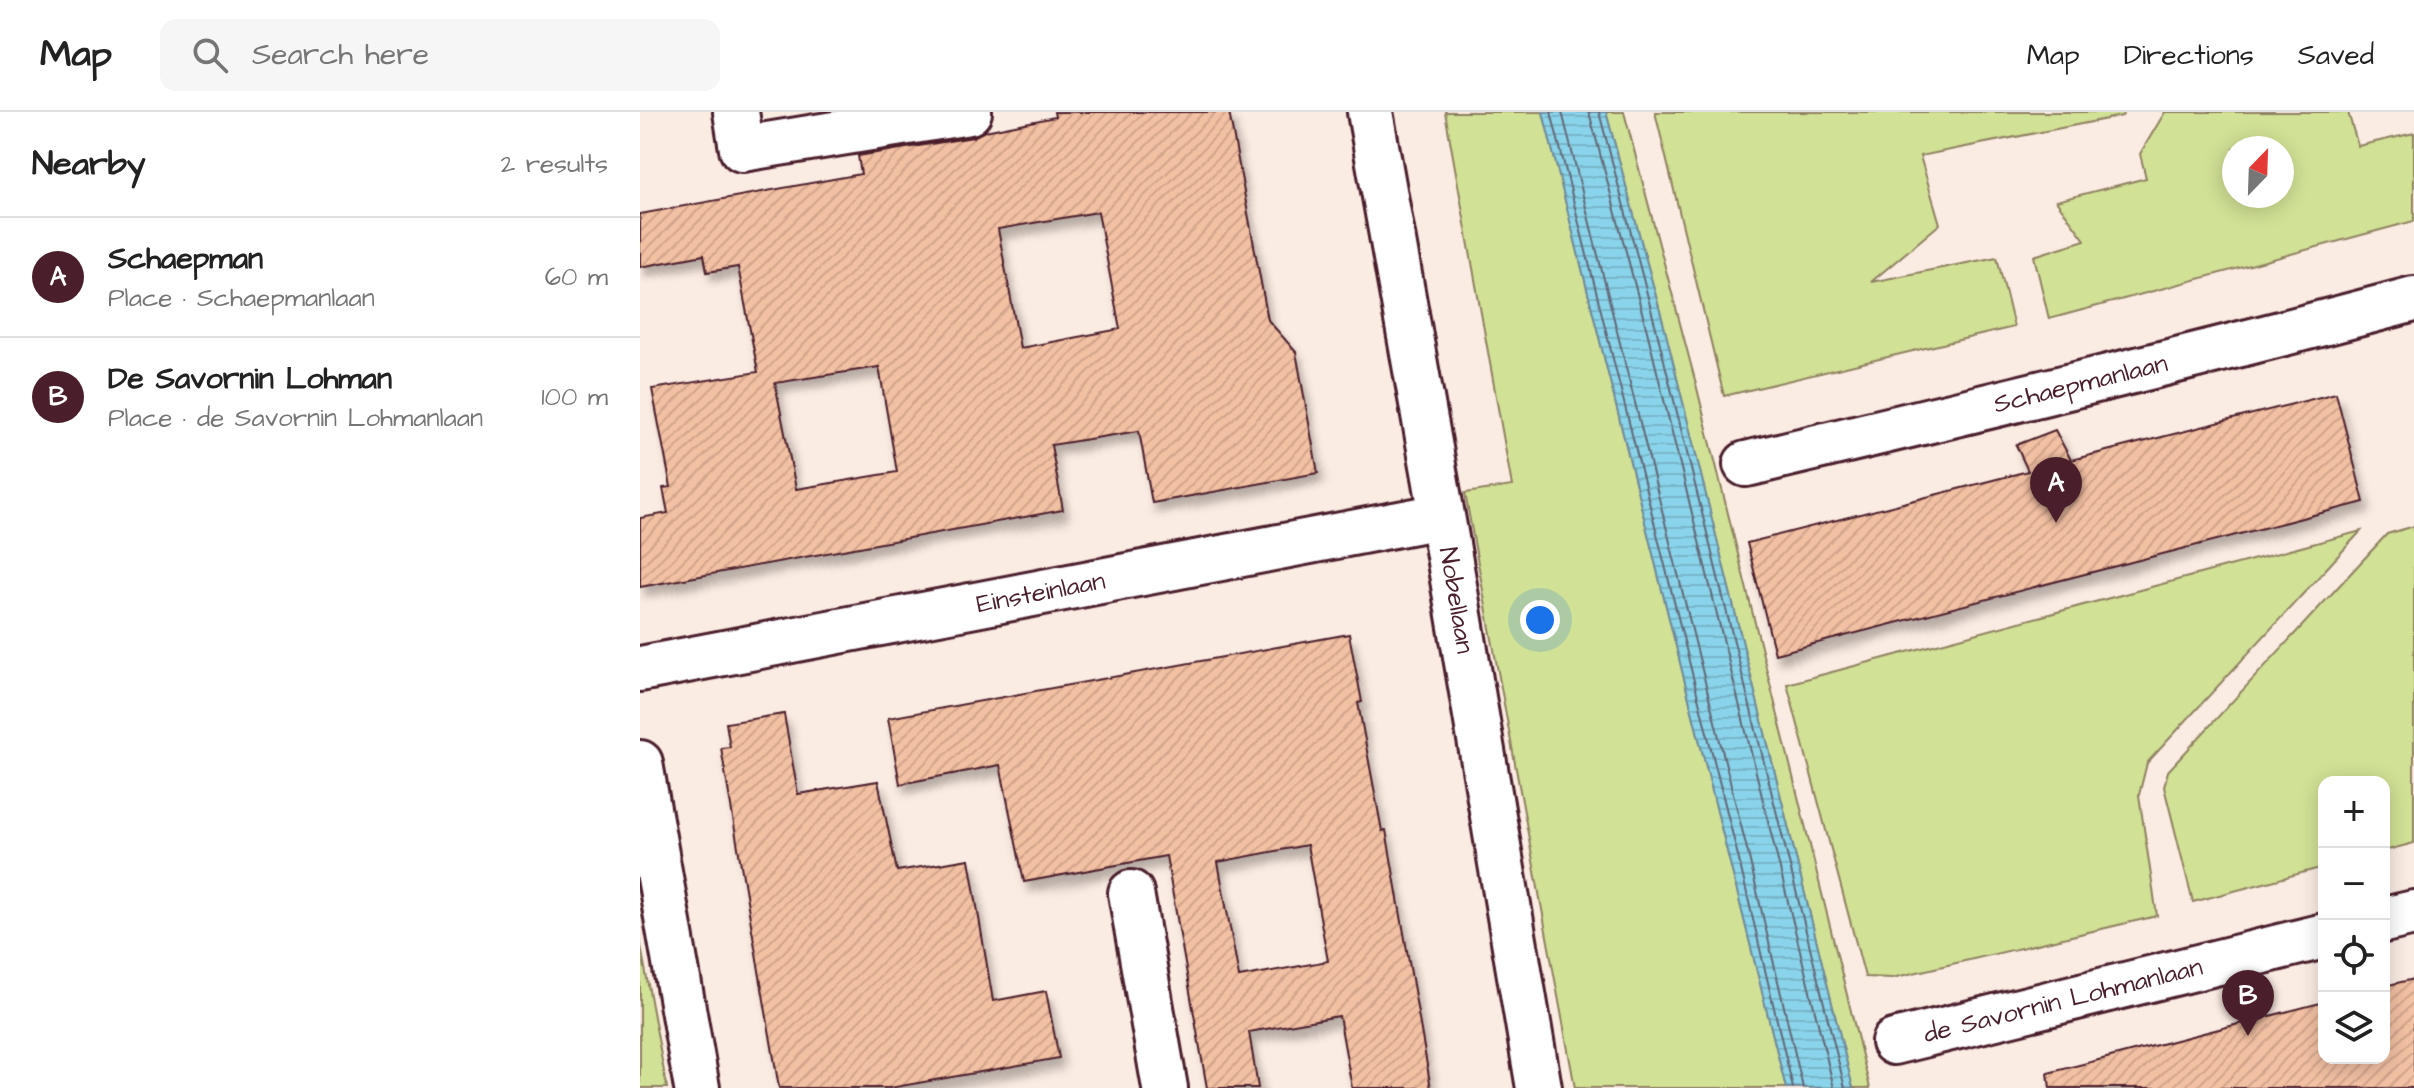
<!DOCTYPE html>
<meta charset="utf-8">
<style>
body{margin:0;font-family:"Architects Daughter",sans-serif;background:#f6f6f6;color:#222}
.controls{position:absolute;right:24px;bottom:24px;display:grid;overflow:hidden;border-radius:16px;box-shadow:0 4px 20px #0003}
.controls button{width:72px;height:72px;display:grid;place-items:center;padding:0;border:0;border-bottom:2px solid #e0e0e0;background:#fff;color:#222;font:40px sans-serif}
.compass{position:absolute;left:1582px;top:24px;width:72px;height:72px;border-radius:50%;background:#fff;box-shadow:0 4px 20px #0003;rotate:23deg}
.you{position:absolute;left:900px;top:508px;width:28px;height:28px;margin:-20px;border:6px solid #fff;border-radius:50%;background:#1a73e8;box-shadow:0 0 0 12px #1a73e833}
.badge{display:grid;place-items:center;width:52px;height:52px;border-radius:50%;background:#4a1f2b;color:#fff;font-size:26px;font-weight:700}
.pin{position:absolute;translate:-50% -66px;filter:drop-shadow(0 2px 4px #0008)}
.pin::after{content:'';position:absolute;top:42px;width:28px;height:24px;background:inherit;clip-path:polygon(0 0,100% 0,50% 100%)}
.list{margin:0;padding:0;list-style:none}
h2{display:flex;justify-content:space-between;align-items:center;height:104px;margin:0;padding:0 32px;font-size:34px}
h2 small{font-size:26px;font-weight:400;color:#767676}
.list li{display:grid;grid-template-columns:52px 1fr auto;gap:24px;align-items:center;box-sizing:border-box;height:120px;padding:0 32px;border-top:2px solid #e0e0e0}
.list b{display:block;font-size:30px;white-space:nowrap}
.list p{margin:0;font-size:26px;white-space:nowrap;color:#767676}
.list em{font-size:26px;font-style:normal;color:#767676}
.icon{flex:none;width:44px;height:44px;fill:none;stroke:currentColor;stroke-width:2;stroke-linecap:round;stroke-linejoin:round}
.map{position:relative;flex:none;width:1774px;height:976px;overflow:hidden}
header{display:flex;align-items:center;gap:48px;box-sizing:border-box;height:112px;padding:0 40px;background:#fff;border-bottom:2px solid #e0e0e0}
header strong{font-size:38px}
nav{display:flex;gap:44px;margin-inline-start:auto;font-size:28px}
.search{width:560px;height:72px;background:#f6f6f6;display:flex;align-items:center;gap:20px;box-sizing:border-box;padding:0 28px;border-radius:16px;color:#767676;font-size:30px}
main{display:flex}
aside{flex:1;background:#fff}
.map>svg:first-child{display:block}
.green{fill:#d1e195;stroke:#8e8060;stroke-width:2;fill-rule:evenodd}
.water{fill:url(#water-rules);stroke:#708c9e;stroke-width:2}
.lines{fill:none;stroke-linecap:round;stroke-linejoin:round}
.shore{stroke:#636777;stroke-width:2}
.building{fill:url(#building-hatch);stroke:#4a1f2b;stroke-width:2;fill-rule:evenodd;filter:url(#shadow)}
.street-casing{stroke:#4a1f2b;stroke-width:50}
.street{stroke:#fff;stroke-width:44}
.labels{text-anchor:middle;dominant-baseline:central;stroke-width:6;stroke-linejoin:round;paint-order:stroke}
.street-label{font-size:26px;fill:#4a1f2b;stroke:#fff}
</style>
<header>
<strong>Map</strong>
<div class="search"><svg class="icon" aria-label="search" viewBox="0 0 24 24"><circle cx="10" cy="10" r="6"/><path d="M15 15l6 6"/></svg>Search here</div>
<nav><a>Map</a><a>Directions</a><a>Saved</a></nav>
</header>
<main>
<aside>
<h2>Nearby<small>2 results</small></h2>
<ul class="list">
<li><span class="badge">A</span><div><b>Schaepman</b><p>Place · Schaepmanlaan</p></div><em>60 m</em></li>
<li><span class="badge">B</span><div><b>De Savornin Lohman</b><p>Place · de Savornin Lohmanlaan</p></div><em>100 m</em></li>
</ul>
</aside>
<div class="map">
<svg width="1774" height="976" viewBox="0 0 1774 976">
<defs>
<pattern id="water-rules" width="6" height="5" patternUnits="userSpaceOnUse" patternTransform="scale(2)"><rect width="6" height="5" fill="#89d4ea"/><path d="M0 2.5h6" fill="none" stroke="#78b6c9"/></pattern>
<pattern id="building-hatch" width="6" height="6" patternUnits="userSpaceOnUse" patternTransform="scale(2)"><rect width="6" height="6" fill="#f2c0a2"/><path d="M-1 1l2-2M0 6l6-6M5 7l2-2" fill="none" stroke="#d1a58c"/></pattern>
<filter id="shadow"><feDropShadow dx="5" dy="9" stdDeviation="4" flood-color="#0004"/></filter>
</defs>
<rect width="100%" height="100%" fill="#fbece3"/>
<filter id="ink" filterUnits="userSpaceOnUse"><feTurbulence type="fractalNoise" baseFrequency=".0125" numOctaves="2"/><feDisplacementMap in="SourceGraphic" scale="16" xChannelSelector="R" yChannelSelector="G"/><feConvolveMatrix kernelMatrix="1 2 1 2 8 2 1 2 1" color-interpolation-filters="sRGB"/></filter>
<g filter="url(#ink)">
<g class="green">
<path d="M 805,0 L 903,0 L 1146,976 L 935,976 L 825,381 L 872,374 Z"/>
<path d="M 966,0 L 984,0 L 1055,268 L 1230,976 L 1213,976 L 1024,214 Z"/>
<path d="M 1015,0 L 1485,0 L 1482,4 L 1280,44 L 1300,112 L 1231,170 L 1357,145 L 1374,215 L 1084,284 Z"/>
<path d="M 1525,0 L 1708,0 L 1718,34 L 1774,21 L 1774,109 L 1409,207 L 1394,144 L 1445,128 L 1416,89 L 1506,66 L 1500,42 ZM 1594,36 L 1642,36 L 1642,84 L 1594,84 Z"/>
<path d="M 1774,414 L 1774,731 L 1744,739 L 1744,670 L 1684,670 L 1684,755 L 1553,790 L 1524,675 L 1528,659 L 1747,422 Z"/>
<path d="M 1721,419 L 1507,651 L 1499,683 L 1517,804 L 1252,866 L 1225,865 L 1147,572 Z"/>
<path d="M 0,829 L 27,976 L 0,976 Z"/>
</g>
<path class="water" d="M 903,0 L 966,0 L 1024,214 L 1213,976 L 1146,976 Z"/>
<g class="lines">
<g class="shore">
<path d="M 911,0 L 1098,744 L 1153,976"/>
<path d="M 922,0 L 1108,741 L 1163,976"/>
<path d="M 949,0 L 1007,219 L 1194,976"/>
<path d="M 959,0 L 1016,216 L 1205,976"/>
</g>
</g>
<g class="building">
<path d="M 414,0 L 589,0 L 628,208 L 656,240 L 678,361 L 512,391 L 499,319 L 411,333 L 423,398 L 0,475 L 0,406 L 28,401 L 23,376 L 31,375 L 12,277 L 118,260 L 98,155 L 67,160 L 64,143 L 0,155 L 0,102 L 221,62 L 218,44 L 333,25 L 345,19 L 415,5 ZM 458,100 L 480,217 L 380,236 L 358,117 ZM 239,255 L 257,360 L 156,377 L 135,271 Z"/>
<path d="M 1696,281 L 1724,390 L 1135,542 L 1107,431 L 1388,359 L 1376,333 L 1415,318 L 1431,348 Z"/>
<path d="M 709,522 L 722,590 L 718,591 L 742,719 L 746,718 L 791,976 L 712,976 L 699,904 L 609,920 L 618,976 L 567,976 L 526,744 L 384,770 L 360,653 L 260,672 L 248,606 ZM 667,733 L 688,849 L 599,865 L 578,750 Z"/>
<path d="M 144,602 L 158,682 L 238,669 L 257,759 L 329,747 L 353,889 L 406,879 L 419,946 L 250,976 L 139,976 L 81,636 L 90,635 L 86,611 Z"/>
<path d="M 1774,867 L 1774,976 L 1410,976 L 1408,961 L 1684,890 L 1684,946 L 1744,946 L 1744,874 Z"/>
</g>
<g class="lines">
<defs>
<g id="street">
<path d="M 96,0 L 102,37 L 329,0"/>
<path id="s1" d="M 730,0 L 806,426 L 899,976"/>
<path id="s2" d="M 1106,352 C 1329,299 1553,246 1774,187"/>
<path id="s3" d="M 0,557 L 801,404"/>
<path d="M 0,651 L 57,976"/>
<path d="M 491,781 L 525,976"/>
<path d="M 1744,808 L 1774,801"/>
<path id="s4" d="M 1254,930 L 1684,824"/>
</g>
</defs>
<use href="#street" class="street-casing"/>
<use href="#street" class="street"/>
</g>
</g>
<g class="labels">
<g class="street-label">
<text stroke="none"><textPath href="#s2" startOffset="344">Schaepmanlaan</textPath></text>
<text stroke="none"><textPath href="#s3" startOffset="408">Einsteinlaan</textPath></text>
<text stroke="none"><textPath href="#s1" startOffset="496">Nobellaan</textPath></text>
<text stroke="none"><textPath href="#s4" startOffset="174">de Savornin Lohmanlaan</textPath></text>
</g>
</g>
</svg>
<div class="controls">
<button>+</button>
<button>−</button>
<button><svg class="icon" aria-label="locate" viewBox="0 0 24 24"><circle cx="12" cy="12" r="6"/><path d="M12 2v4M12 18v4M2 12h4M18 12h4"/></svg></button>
<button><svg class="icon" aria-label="layers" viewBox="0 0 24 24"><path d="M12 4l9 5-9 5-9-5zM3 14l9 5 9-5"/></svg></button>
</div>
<svg class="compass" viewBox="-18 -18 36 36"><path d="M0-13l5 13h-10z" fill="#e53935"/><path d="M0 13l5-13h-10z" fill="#767676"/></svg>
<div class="you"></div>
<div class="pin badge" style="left:1416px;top:411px">A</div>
<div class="pin badge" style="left:1608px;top:924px">B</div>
</div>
</main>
